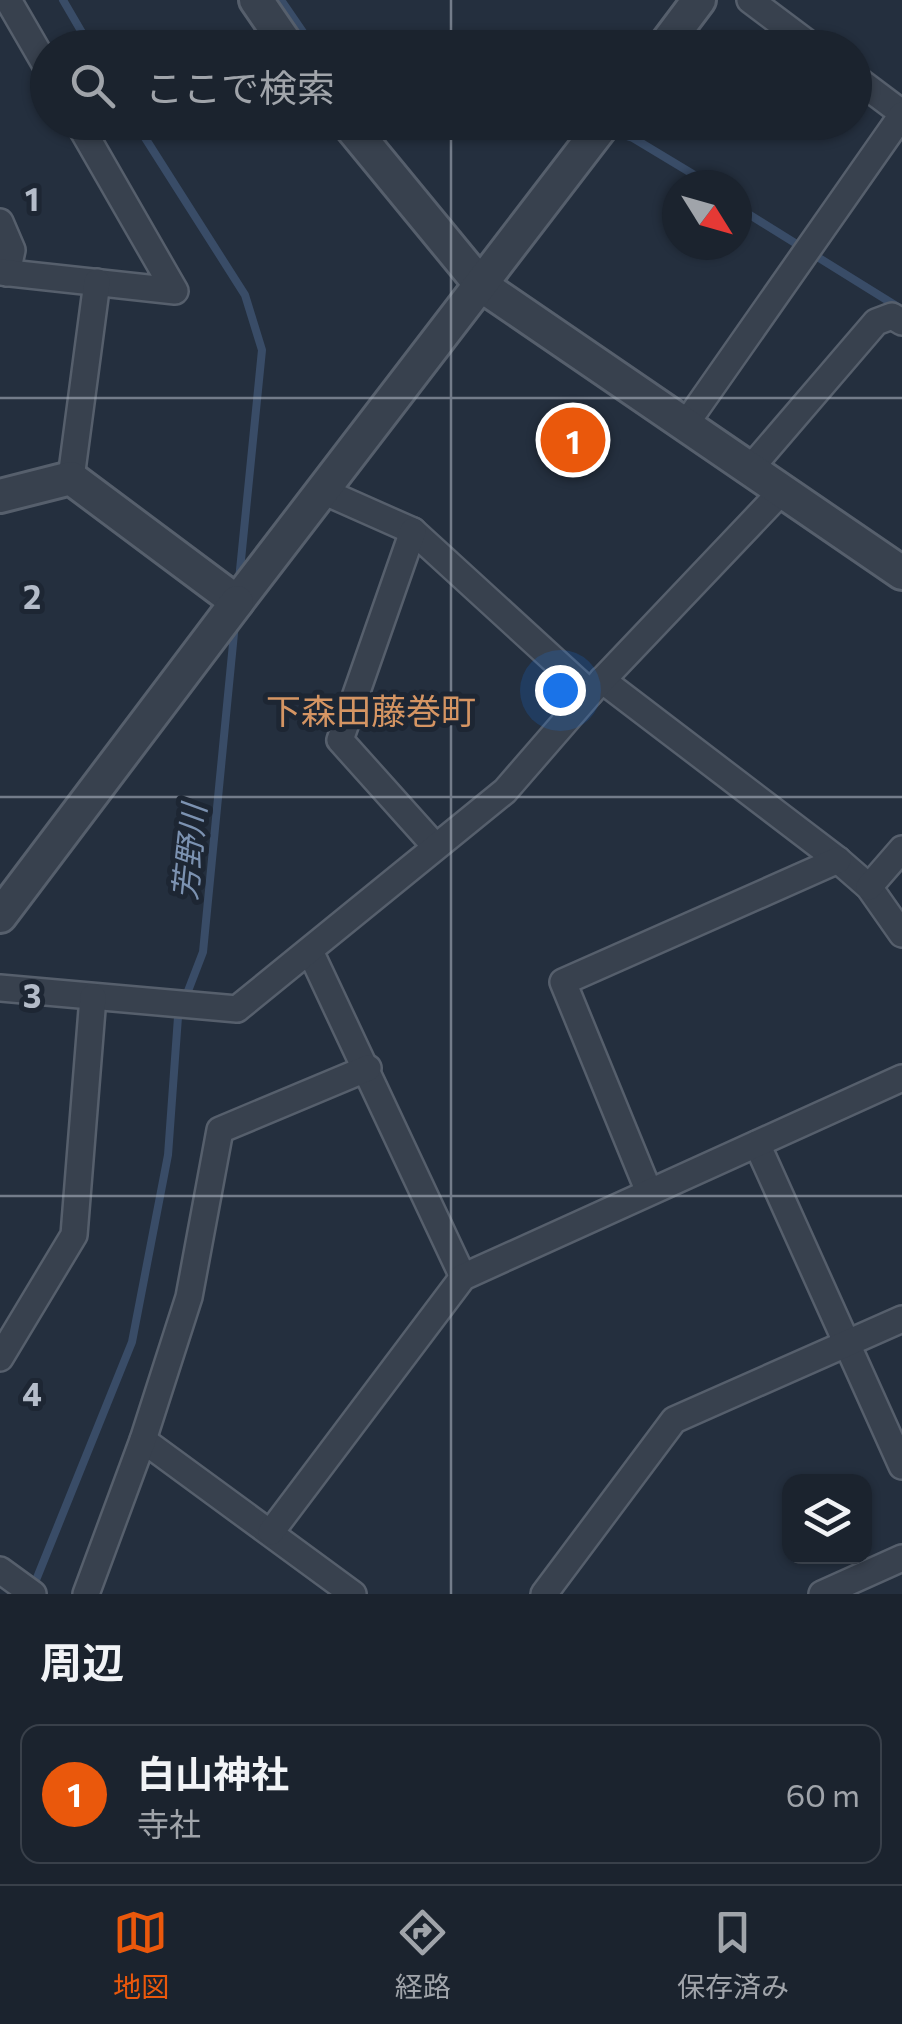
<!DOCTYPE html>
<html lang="ja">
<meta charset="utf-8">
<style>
body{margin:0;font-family:Commissioner,"Noto Sans JP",sans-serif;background:#282f3a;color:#f1f3f6}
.controls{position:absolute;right:30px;bottom:30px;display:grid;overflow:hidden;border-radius:20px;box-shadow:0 2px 8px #0004}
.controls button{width:90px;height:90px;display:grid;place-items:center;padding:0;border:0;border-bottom:2px solid #39404a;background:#1b232e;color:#f1f3f6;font:50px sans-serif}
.compass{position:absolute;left:662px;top:170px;width:90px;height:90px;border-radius:50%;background:#1b232e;box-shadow:0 2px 8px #0004;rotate:127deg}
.you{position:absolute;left:560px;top:690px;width:35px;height:35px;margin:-25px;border:8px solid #fff;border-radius:50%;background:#1a73e8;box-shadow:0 0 0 15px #1a73e833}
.badge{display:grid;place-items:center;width:65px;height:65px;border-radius:50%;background:#ea580c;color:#fff;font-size:32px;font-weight:700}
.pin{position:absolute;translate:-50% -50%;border:5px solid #fff;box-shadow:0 2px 10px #0006}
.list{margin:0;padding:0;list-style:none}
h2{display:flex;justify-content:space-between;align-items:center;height:130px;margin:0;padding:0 40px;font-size:42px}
h2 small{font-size:32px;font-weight:400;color:#a0a4aa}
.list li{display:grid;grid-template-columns:65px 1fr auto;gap:30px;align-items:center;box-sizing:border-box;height:140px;margin:0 20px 20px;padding:0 20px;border:2px solid #39404a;border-radius:20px}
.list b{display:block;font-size:38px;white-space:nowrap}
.list p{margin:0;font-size:32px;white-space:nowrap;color:#a0a4aa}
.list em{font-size:32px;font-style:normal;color:#a0a4aa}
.icon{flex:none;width:55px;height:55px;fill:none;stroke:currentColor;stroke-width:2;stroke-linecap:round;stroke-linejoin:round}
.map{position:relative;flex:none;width:902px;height:1594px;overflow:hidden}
.search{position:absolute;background:#1b232e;box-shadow:0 2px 8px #0004;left:30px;right:30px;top:30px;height:110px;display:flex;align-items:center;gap:25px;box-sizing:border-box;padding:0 35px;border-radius:55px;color:#a0a4aa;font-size:38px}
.sheet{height:290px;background:#1b232e}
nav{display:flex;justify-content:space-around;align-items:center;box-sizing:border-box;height:140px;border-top:2px solid #39404a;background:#1b232e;font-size:28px;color:#a0a4aa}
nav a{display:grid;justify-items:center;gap:5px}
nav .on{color:#ea580c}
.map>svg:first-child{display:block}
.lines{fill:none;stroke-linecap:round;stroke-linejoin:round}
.stream{stroke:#394c67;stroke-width:8}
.building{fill:#455162;stroke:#1f2835;stroke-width:2.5}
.minor-casing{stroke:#565f6c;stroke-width:30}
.tertiary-casing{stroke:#565f6c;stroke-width:38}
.minor{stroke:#38414e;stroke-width:25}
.tertiary{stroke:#38414e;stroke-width:32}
.grid{fill:none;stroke:#b4bcc9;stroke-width:2.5;stroke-opacity:0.55}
.labels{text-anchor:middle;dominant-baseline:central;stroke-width:10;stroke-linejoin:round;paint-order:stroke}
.water-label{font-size:32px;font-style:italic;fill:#7c92b1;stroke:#1d2633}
.quarter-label{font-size:35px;fill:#d59563;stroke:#1d2633}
.grid-label{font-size:32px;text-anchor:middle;font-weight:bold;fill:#b4bcc9;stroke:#1d2633;stroke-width:10;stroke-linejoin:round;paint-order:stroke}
</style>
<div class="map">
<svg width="902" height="1594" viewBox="0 0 902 1594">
<rect width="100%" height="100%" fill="#242f3e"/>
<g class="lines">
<g class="stream">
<path d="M 63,0 L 91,48"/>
<path d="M 281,0 L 314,48"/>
<path d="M 135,122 L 245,295 L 262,350 L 239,580"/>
<path d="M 610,131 L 633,138 L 711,185"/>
<path d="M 737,207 L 898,307"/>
<path d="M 32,1590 L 132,1342 L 168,1155 L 178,1017 L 203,952 L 235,623"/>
</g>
</g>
<path class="building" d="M 560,417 L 566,421 L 569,417 L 590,433 L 585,440 L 601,458 L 596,464 L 573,450 L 569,456 L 551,442 L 557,435 L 550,430 Z"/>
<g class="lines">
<defs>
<g id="minor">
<path d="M 8,0 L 48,69"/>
<path d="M 750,0 L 814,48"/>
<path d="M 854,77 L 902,113"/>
<path d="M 0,222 L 12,250 L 7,273"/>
<path d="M 0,272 L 175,291 L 78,122"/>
<path d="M 685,425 L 902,115"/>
<path d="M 749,470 L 876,322 L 892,316 L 902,322"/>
<path d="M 71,478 L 97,282"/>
<path d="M 325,492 L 413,531 L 590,693"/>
<path d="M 413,531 L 340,740 L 435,846"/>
<path d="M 602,680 L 838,860 L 869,887 L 902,934"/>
<path d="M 869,887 L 902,849"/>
<path d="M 310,951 L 463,1277"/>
<path d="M 0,988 L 237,1009 L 505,791 L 590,693 L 781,492"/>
<path d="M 757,1144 L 902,1466"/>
<path d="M 649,1192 L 563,982 L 838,860"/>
<path d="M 0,1358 L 74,1235 L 93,997"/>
<path d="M 143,1440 L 353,1594"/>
<path d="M 271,1532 L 463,1277 L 902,1078"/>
<path d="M 0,1570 L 33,1594"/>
<path d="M 86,1594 L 143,1440 L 189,1297 L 220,1130 L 368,1068"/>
<path d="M 544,1594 L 674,1420 L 902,1319"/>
<path d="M 822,1594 L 902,1558"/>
</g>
<g id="tertiary">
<path d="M 256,0 L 289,48"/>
<path d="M 663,48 L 699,0"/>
<path d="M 347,122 L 481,285 L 902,573"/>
<path d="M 0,496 L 71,478 L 237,602 L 605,122"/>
<path d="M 0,916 L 237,602"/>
</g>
</defs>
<use href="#minor" class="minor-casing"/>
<use href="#tertiary" class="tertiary-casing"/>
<use href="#minor" class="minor"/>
<use href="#tertiary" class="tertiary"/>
</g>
<path class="grid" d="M 451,0 L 451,48M 451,122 L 451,1594M 0,398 L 902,398M 0,797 L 902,797M 0,1196 L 902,1196"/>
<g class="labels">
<g class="water-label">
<text transform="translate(188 852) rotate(-84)">芳野川</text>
</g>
<g class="quarter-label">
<text x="371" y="709">下森田藤巻町</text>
</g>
</g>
<g class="grid-label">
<text x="32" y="211">1</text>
<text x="32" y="609">2</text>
<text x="32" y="1008">3</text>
<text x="32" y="1406">4</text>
</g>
</svg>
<div class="controls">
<button><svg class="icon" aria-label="layers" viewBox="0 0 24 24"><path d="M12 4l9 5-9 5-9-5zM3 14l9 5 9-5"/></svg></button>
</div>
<svg class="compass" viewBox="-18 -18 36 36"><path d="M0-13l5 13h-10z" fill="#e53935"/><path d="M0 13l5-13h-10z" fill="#a0a4aa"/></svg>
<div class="you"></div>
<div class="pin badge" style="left:573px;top:440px">1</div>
<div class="search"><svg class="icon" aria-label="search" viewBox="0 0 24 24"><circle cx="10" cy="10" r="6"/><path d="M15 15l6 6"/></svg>ここで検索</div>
</div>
<section class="sheet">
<h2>周辺<small></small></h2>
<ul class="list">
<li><span class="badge">1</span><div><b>白山神社</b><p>寺社</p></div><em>60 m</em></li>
</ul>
</section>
<nav>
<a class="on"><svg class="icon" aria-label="map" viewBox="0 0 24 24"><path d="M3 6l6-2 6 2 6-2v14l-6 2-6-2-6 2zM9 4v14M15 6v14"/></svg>地図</a>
<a><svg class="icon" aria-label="directions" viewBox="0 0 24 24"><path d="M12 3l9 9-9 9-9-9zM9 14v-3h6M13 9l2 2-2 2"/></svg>経路</a>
<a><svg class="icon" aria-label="saved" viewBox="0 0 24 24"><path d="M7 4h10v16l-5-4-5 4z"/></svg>保存済み</a>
</nav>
